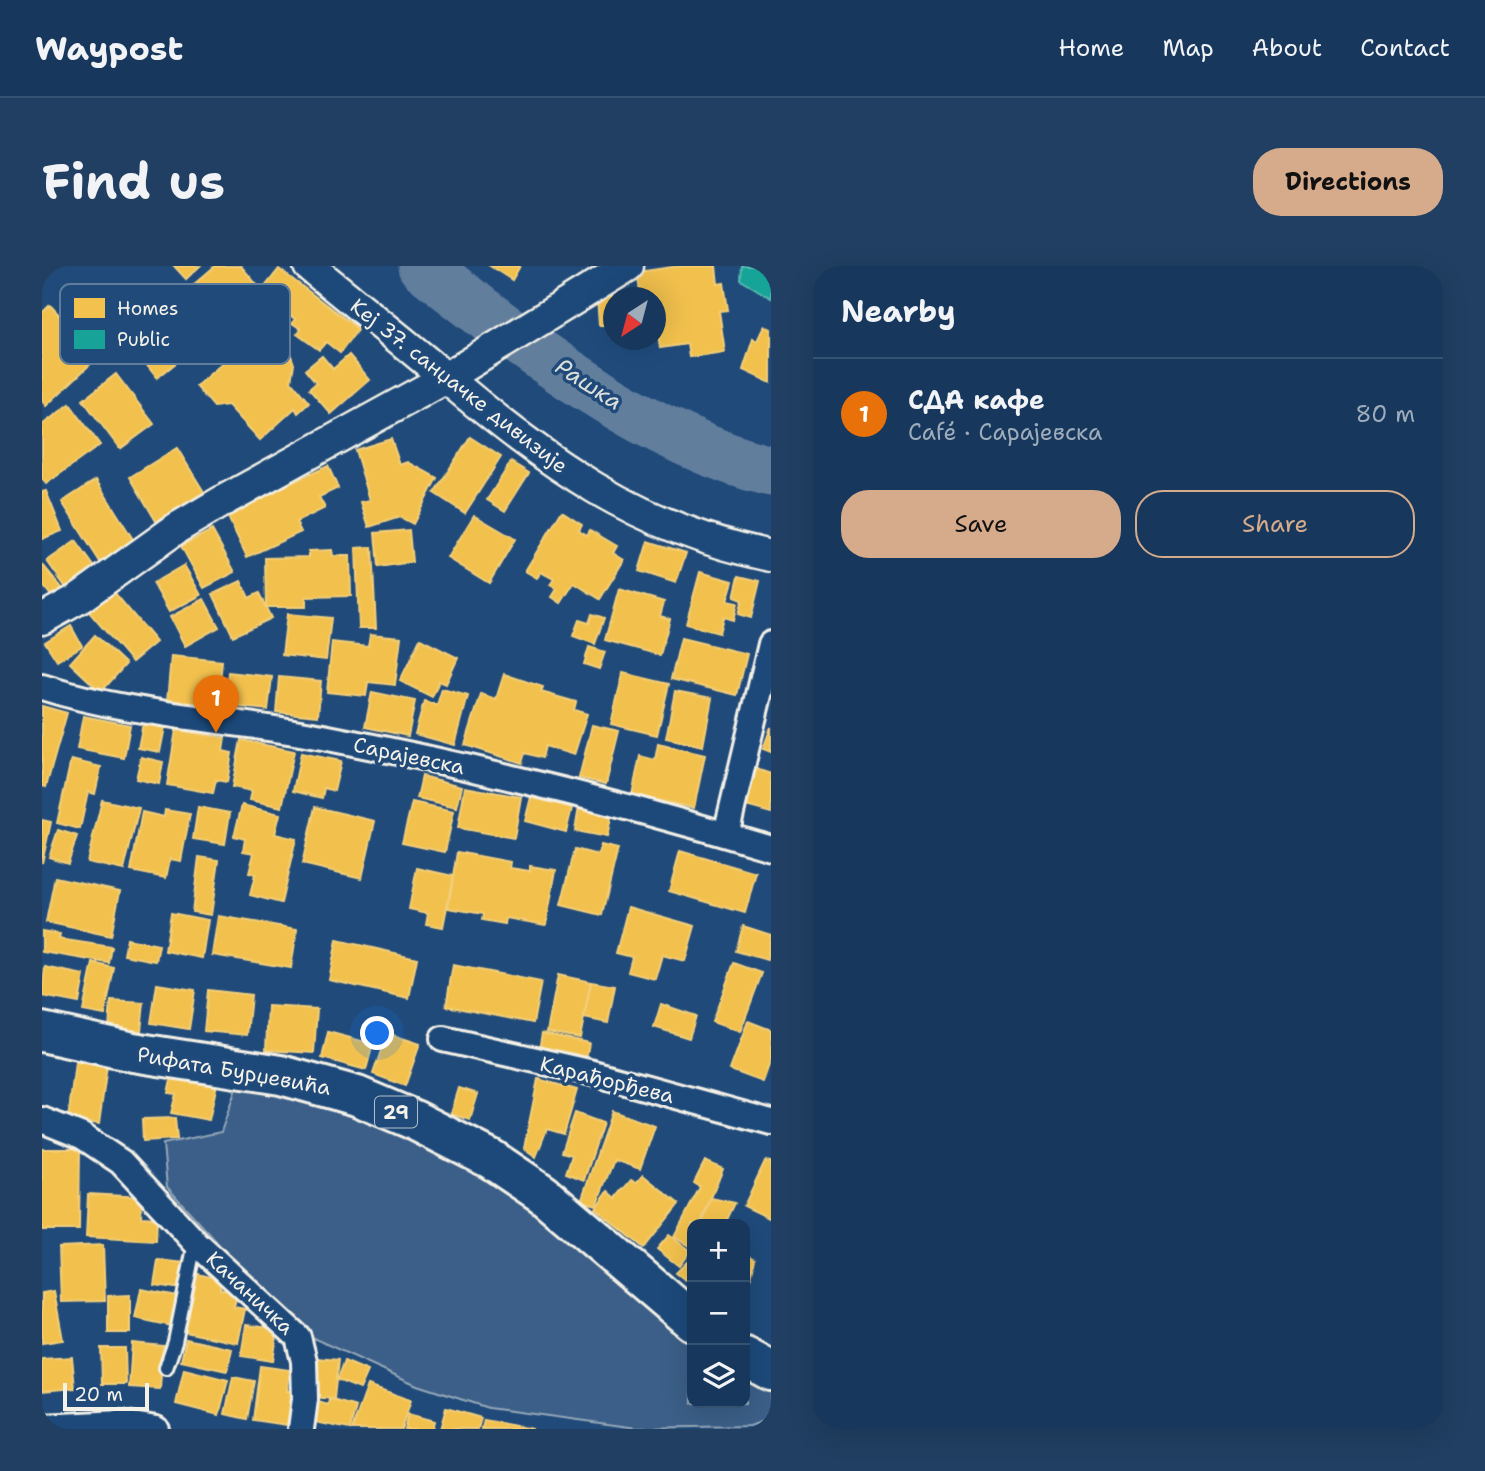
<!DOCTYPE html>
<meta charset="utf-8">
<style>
body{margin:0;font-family:"Shantell Sans",sans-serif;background:#203f62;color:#f1f3f6}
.controls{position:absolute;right:21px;bottom:21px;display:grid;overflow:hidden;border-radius:14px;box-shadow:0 7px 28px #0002}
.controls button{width:63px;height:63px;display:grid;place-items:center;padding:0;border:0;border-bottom:2px solid #365272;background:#17385c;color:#f1f3f6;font:35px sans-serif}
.compass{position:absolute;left:561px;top:21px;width:63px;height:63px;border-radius:50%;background:#17385c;box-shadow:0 7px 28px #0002;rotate:216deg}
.scale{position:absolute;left:21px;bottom:18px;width:86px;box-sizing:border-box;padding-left:7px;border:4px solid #f4f1e8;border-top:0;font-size:19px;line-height:24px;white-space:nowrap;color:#f4f1e8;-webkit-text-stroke:5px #1f4a7a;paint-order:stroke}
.you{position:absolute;left:336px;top:768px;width:24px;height:24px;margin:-18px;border:5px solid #fff;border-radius:50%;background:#1a73e8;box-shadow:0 0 0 10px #1a73e833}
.badge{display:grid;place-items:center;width:46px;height:46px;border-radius:50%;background:#d6ab8b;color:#fff;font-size:23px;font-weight:700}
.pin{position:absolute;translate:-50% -58px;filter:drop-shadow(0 2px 4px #0008)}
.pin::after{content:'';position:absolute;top:37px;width:24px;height:21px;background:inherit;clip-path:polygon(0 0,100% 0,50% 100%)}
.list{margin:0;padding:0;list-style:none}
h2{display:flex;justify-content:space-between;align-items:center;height:91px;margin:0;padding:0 28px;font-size:30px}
h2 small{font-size:23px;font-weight:400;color:#9eacbb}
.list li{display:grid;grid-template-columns:46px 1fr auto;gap:21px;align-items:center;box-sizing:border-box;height:112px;padding:0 28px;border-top:2px solid #365272}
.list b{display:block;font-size:26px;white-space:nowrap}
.list p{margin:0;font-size:23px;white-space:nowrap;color:#9eacbb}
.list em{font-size:23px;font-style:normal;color:#9eacbb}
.actions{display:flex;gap:14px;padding:21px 28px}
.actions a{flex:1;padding:16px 0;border:2px solid #d6ab8b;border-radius:28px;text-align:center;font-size:24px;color:#d6ab8b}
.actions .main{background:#d6ab8b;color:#111}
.icon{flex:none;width:38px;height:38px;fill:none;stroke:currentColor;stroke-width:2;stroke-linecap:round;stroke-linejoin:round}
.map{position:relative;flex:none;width:729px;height:1163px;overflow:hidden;border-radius:28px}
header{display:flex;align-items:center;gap:42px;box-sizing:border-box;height:98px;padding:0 35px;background:#17385c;border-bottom:2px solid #365272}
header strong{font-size:33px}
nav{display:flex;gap:38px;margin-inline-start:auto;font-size:24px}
.intro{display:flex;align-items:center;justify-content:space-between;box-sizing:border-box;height:168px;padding:0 42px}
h1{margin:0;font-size:49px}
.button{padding:18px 32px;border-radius:28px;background:#d6ab8b;color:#111;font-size:24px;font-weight:700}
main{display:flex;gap:42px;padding:0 42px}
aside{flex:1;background:#17385c;border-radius:28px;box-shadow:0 7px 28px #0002}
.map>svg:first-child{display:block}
.green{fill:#3a5f88;stroke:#97a8b8;stroke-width:2}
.homes{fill:#f2c14e;stroke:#f3cf7c;stroke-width:2}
.public{fill:#17a398;stroke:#59bab0;stroke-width:2}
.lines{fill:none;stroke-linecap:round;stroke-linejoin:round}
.river{stroke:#627e9d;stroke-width:51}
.service-casing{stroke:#f4f1e8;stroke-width:18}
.minor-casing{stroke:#f4f1e8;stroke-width:30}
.tertiary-casing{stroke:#f4f1e8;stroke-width:35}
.primary-casing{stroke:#f4f1e8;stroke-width:44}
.service{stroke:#1f4a7a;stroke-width:12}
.minor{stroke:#1f4a7a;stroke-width:24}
.tertiary{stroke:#1f4a7a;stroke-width:30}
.primary{stroke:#1f4a7a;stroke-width:38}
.labels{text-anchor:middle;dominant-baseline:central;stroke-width:7;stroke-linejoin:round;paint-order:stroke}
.shield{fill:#1f4a7a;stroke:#b4bfc7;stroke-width:2}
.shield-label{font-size:19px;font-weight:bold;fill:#f4f1e8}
.street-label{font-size:21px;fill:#f4f1e8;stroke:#1f4a7a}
.water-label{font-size:23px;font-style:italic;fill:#dee0dd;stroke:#1f4a7a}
.key{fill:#1f4a7a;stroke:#5f7c9b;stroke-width:2}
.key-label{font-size:19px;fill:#f4f1e8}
</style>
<header>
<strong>Waypost</strong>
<nav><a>Home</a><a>Map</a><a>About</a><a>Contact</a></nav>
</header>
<div class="intro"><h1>Find us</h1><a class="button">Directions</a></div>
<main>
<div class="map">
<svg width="729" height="1163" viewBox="0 0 729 1163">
<rect width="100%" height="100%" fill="#1f4a7a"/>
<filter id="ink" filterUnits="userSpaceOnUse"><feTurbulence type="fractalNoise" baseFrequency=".0143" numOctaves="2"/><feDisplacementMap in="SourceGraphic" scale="14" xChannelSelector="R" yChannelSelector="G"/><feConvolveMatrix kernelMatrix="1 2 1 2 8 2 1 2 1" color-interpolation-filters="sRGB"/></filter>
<g filter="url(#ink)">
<path class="green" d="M 200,805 L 372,854 L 650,1055 L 650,1137 L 703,1137 L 703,1091 L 729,1105 L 729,1152 L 708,1160 L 595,1162 L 446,1142 L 375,1119 L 273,1073 L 203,1007 L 125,921 L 121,878 L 179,866 Z"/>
<g class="homes">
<path d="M 132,0 L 158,0 L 144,13 Z"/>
<path d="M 173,0 L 199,0 L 215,19 L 164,64 L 136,32 Z"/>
<path d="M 448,0 L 478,0 L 470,14 Z"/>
<path d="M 637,0 L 674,0 L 676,18 L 682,17 L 686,44 L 677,45 L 683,86 L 647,91 L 645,78 L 618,82 L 616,67 L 614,68 L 614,32 L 599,32 L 595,6 Z"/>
<path d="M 237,3 L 316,63 L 298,87 L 284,76 L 277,84 L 255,68 L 259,63 L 250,57 L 253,53 L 218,27 Z"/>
<path d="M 583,30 L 572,32 L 572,59 L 557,59 L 555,32 Z"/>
<path d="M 8,39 L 56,91 L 4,140 L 0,135 L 0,47 Z"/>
<path d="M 121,47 L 150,84 L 115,112 L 85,74 Z"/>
<path d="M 218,48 L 231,63 L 235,60 L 244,70 L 239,74 L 247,84 L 252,98 L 249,115 L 267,137 L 256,147 L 253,142 L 218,174 L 186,139 L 172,141 L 154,120 L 189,90 L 185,86 L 196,76 L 192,71 Z"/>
<path d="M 722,60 L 729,63 L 729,117 L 701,104 L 711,73 L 715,75 Z"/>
<path d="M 307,89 L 328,114 L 289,148 L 267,123 L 274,117 L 263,104 L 280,90 L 291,103 Z"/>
<path d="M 74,108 L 112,158 L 78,183 L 41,134 Z"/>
<path d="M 28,138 L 58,179 L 4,218 L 0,213 L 0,159 Z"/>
<path d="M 428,171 L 459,191 L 423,247 L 392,227 Z"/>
<path d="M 349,173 L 358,199 L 366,196 L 395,212 L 371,258 L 358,251 L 327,261 L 319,236 L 328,234 L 313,184 Z"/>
<path d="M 135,182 L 162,226 L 114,255 L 88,211 Z"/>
<path d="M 469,196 L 487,207 L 463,245 L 445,234 Z"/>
<path d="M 286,200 L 296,222 L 277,231 L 283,242 L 254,256 L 259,266 L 205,291 L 184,247 Z"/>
<path d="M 54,214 L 92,275 L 58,296 L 20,236 Z"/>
<path d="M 4,225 L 20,265 L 0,273 L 0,226 Z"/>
<path d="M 520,245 L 540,258 L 537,264 L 545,269 L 548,264 L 575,280 L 571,287 L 582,294 L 558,333 L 532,317 L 519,337 L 510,331 L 515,323 L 508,319 L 512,313 L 499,306 L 495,312 L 483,305 Z"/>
<path d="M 432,249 L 473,273 L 447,317 L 406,292 Z"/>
<path d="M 170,264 L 193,306 L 162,322 L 139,280 Z"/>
<path d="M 367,264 L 370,296 L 336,301 L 333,267 Z"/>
<path d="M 34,275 L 54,303 L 25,323 L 5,295 Z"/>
<path d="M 606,275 L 644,287 L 634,317 L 597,305 Z"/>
<path d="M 330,281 L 334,362 L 317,362 L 314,282 Z"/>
<path d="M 290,284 L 291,290 L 308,290 L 309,330 L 264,331 L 264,341 L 224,341 L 223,292 L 267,291 L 267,285 Z"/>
<path d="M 0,298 L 20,322 L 10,331 L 0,318 Z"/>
<path d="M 142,299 L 159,329 L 127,346 L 111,317 Z"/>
<path d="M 658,306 L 691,315 L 685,335 L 695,337 L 691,354 L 681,351 L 677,367 L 644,358 Z"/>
<path d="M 697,310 L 718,315 L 709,352 L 696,348 L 700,334 L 692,331 Z"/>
<path d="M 199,315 L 207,332 L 217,327 L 229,352 L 191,370 L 171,328 Z"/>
<path d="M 577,323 L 622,336 L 618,350 L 628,353 L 618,389 L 563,374 Z"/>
<path d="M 72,326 L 114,376 L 90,396 L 47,346 Z"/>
<path d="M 162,333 L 177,361 L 143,380 L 128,351 Z"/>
<path d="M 245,348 L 289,352 L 284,394 L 240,389 Z"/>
<path d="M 550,348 L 562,352 L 553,378 L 531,370 L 537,354 L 547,357 Z"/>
<path d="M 29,360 L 40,380 L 15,395 L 3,376 Z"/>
<path d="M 328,368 L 359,371 L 353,419 L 326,416 L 324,430 L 285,426 L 290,376 L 326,380 Z"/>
<path d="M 53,369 L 84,398 L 59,426 L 28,397 Z"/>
<path d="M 639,372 L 705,388 L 695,429 L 629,413 Z"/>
<path d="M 378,373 L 416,392 L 404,418 L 397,415 L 390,431 L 358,415 Z"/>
<path d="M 547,381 L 563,386 L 557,403 L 542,398 Z"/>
<path d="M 129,390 L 180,395 L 176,440 L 125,436 Z"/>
<path d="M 186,406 L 230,411 L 226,444 L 182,439 Z"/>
<path d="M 581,407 L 627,418 L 615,469 L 569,458 Z"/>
<path d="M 462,408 L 501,421 L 499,426 L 534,436 L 532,444 L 545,448 L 532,489 L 503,480 L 500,492 L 483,487 L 480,497 L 423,479 L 439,428 L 454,433 Z"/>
<path d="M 237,411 L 279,415 L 276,450 L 234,446 Z"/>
<path d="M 400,423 L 426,430 L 413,479 L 373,468 L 382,435 L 395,439 Z"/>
<path d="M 633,425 L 670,432 L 661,480 L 624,472 Z"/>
<path d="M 330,426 L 373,435 L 366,470 L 323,461 Z"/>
<path d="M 0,440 L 25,447 L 4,521 L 0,520 Z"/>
<path d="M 41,450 L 88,459 L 82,492 L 35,483 Z"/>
<path d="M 101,457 L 123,461 L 118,486 L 96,482 Z"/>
<path d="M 550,459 L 577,465 L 564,518 L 537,512 Z"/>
<path d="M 729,461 L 729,486 L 721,483 Z"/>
<path d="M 134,464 L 183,472 L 181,485 L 190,487 L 185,516 L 174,514 L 171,527 L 125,519 Z"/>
<path d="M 199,474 L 252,485 L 240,541 L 208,534 L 210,525 L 190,521 Z"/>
<path d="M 616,478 L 663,489 L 652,542 L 590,529 L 598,490 L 613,494 Z"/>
<path d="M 259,487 L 299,495 L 292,525 L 282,522 L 280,532 L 251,525 Z"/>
<path d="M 99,491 L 121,496 L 117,518 L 94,513 Z"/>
<path d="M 29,494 L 59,501 L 53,528 L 46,526 L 38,563 L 15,557 Z"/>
<path d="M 714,503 L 729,508 L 729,547 L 704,540 Z"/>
<path d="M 380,510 L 420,520 L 415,541 L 375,532 Z"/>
<path d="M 423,521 L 479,531 L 472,572 L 416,562 Z"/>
<path d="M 489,531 L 530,542 L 524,566 L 483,555 Z"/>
<path d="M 60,534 L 97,542 L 82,604 L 45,596 Z"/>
<path d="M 370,536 L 412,545 L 403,586 L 360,577 Z"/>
<path d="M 200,539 L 238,548 L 233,568 L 254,573 L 239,637 L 208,629 L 213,609 L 207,607 L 212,587 L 201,585 L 203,573 L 192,570 Z"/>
<path d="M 156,541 L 188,547 L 183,578 L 151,573 Z"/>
<path d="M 273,541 L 333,555 L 320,612 L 260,598 Z"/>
<path d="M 537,541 L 570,548 L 565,571 L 533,565 Z"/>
<path d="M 123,544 L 148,548 L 139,595 L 128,593 L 124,612 L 89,605 L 100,546 L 122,551 Z"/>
<path d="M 0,554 L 9,556 L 0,597 Z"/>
<path d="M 16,564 L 35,570 L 26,597 L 7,591 Z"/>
<path d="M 559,579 L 576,583 L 560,649 L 519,639 L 533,583 L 556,589 Z"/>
<path d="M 638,585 L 714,607 L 703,647 L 627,625 Z"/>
<path d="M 415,586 L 469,596 L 468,602 L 488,605 L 488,600 L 514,604 L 504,659 L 464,652 L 463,658 L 440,654 L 441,648 L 406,642 Z"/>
<path d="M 157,591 L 177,594 L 169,649 L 150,646 Z"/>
<path d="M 375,602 L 411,610 L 401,661 L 384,658 L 386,647 L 367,643 Z"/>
<path d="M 13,611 L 78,625 L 69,670 L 4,656 Z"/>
<path d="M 586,641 L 653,660 L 643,695 L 620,689 L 613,713 L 586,706 L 590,691 L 574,687 Z"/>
<path d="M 129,647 L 166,654 L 160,692 L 123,685 Z"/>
<path d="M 176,650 L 255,663 L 249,702 L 170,689 Z"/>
<path d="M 701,660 L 729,669 L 725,694 L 694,685 Z"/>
<path d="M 0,665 L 18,668 L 17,673 L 70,681 L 67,697 L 0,686 Z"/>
<path d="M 85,673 L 117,679 L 114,695 L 82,689 Z"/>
<path d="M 295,674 L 375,692 L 367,732 L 287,714 Z"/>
<path d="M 51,697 L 72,702 L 63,749 L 41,745 Z"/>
<path d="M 692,697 L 720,707 L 698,766 L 670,756 Z"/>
<path d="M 411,699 L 499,716 L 491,757 L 404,740 Z"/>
<path d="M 3,701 L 42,709 L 37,737 L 0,730 Z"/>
<path d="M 516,709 L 549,716 L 538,772 L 505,766 Z"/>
<path d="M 549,716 L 573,720 L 566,757 L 542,752 Z"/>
<path d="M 115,718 L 153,724 L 147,763 L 109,757 Z"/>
<path d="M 166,724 L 209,729 L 205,769 L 162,765 Z"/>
<path d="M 69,735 L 102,737 L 99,765 L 67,762 Z"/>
<path d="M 619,738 L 654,750 L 647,772 L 612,761 Z"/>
<path d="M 226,740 L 275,743 L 272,787 L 224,784 Z"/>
<path d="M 706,755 L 729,764 L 729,793 L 721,816 L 688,804 Z"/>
<path d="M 286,766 L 331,778 L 324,804 L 280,792 Z"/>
<path d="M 345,767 L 378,778 L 363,820 L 331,808 Z"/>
<path d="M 500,767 L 547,777 L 544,794 L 497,784 Z"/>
<path d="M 33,796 L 65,800 L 57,858 L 26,854 Z"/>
<path d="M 130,809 L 175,818 L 167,854 L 129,847 L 134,828 L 126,827 Z"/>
<path d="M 496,813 L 535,824 L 522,868 L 505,863 L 494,891 L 482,882 Z"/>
<path d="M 417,822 L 436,828 L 428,854 L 409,848 Z"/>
<path d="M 570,845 L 613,860 L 598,903 L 572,894 L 554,939 L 539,935 Z"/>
<path d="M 533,847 L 561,857 L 542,914 L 524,907 L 530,889 L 520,886 Z"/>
<path d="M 133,852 L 135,873 L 101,875 L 100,853 Z"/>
<path d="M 0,883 L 38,883 L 37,964 L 0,964 Z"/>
<path d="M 663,895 L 681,903 L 658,958 L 650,958 L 649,981 L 632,971 L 658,921 L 652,917 Z"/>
<path d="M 723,895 L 729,896 L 729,953 L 702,940 Z"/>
<path d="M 601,909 L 637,938 L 602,982 L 553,942 L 566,925 L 574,932 L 589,914 L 594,917 Z"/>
<path d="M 46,928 L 100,931 L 99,951 L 115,952 L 114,975 L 44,971 Z"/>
<path d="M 669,932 L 693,937 L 683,958 L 660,958 Z"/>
<path d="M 627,969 L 648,985 L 637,1000 L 615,983 Z"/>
<path d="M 61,979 L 63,1035 L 19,1036 L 17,981 Z"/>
<path d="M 703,987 L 713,993 L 708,1016 L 703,1012 Z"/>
<path d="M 116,994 L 143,997 L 140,1023 L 112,1019 Z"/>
<path d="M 645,996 L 650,998 L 650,1019 L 634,1007 Z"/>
<path d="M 156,1008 L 180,1014 L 178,1023 L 195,1027 L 192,1041 L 203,1043 L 196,1077 L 143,1066 Z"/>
<path d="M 99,1023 L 136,1030 L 130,1060 L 93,1052 Z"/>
<path d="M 12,1025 L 21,1074 L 0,1077 L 0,1027 Z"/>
<path d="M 88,1029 L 88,1067 L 66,1067 L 66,1030 Z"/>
<path d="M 204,1059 L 236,1063 L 231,1095 L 199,1090 Z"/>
<path d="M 144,1073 L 190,1083 L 185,1105 L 139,1095 Z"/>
<path d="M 90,1077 L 121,1080 L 118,1123 L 87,1121 Z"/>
<path d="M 59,1082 L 83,1082 L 84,1118 L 60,1118 Z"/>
<path d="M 30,1091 L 33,1122 L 0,1125 L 0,1093 Z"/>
<path d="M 274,1092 L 296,1094 L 292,1133 L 270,1131 Z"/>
<path d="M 302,1095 L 326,1105 L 318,1123 L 295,1114 Z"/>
<path d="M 218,1100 L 248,1104 L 245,1125 L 251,1125 L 246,1159 L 211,1154 Z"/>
<path d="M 142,1103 L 186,1114 L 177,1149 L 134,1138 Z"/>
<path d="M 191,1111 L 212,1115 L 205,1153 L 183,1148 Z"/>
<path d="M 326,1119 L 369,1134 L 359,1163 L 310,1163 Z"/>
<path d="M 287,1133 L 314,1141 L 308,1163 L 268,1155 L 273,1135 L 286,1139 Z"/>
<path d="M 404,1142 L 439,1152 L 436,1163 L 398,1163 Z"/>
<path d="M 366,1148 L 392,1155 L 390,1163 L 362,1163 Z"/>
<path d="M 442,1154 L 490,1163 L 440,1163 Z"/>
</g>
<path class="public" d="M 700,0 L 729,0 L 729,32 L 699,14 Z"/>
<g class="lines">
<path class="river" d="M 381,0 C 476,76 609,177 729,205"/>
<defs>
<path id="service" d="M 124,1102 L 133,1076 L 153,977"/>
<g id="minor">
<path d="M 0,421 C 91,450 188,453 281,471 C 432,500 583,538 729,582"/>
<path d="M 684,568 L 729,378"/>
<path d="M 401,773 L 551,807 L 729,856"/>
<path d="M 0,854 L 40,870 L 79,896 L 154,977 L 256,1071 L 262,1095 L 263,1133 L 259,1163"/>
<path d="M 0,1161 L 79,1157 L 114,1163"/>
</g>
<g id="tertiary">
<path d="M 267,0 C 312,37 358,73 403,111 C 507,198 592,261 729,290"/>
<path d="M 0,353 L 36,333 L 135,262 L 179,236 L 404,112 L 586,0"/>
</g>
<g id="primary">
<path d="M 0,766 L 91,786 L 239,809 L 315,830 L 372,854 L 449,893 L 501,928 L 650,1055"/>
<path d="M 703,1091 L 729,1105"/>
</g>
</defs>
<use href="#service" class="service-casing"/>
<use href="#minor" class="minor-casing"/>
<use href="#tertiary" class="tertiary-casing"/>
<use href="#primary" class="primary-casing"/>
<use href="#service" class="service"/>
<use href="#minor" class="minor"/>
<use href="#tertiary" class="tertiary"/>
<use href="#primary" class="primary"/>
</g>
</g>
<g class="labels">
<rect class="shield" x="333" y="830.5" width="42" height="31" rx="5"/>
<g class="shield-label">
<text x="354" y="846">29</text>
</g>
<g class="street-label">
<text transform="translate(417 120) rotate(38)">Кеј 37. санџачке дивизије</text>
<text transform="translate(367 490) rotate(12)">Сарајевска</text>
<text transform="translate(192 805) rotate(10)">Рифата Бурџевића</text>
<text transform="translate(565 814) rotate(14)">Карађорђева</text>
<text transform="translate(208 1027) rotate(43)">Качаничка</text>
</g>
<g class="water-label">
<text transform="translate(547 118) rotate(33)">Рашка</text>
</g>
</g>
<rect x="18" y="18" width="230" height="80" rx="10" class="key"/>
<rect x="32" y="32" width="31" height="20" fill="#f2c14e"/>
<rect x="32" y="64" width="31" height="19" fill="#17a398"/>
<g class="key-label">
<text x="75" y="49">Homes</text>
<text x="75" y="80">Public</text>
</g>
</svg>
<div class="controls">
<button>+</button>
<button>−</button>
<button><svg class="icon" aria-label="layers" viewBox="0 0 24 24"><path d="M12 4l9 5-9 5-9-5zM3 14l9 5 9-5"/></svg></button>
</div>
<svg class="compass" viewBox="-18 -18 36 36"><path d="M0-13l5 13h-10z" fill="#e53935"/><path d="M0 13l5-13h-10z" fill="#9eacbb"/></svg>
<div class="scale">20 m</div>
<div class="you"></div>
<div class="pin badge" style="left:174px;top:467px;background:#e8710a">1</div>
</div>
<aside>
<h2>Nearby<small></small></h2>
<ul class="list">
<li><span class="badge" style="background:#e8710a">1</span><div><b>СДА кафе</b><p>Café · Сарајевска</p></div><em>80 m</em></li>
</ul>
<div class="actions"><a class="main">Save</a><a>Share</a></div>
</aside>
</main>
